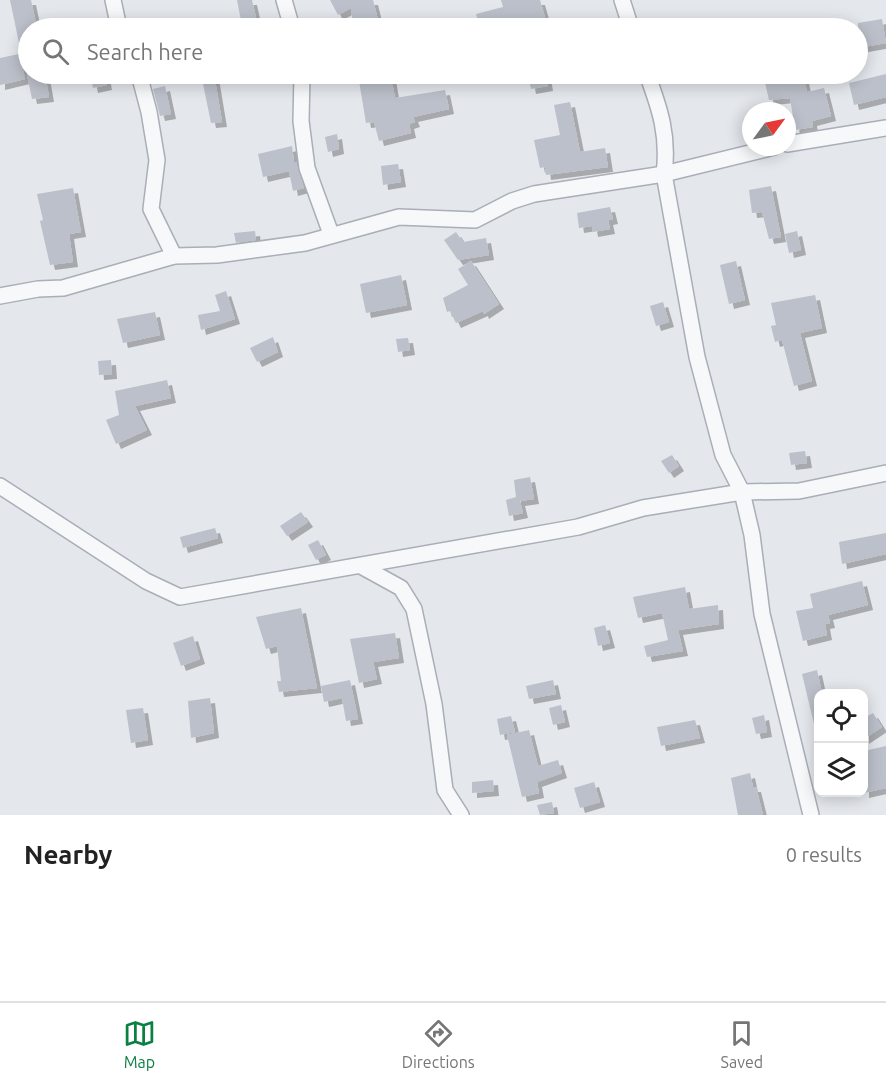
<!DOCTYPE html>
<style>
body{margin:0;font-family:Ubuntu,sans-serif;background:#f2f2f2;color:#222}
.controls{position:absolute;right:18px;bottom:18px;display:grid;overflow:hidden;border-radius:12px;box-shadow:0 3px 15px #0003}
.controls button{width:54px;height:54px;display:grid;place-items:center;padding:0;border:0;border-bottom:2px solid #e0e0e0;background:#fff;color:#222;font:30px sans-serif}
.compass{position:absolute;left:742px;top:102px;width:54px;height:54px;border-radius:50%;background:#fff;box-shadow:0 3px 15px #0003;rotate:57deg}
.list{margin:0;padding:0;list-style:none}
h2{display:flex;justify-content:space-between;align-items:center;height:78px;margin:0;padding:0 24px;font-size:26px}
h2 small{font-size:20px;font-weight:400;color:#767676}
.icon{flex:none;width:33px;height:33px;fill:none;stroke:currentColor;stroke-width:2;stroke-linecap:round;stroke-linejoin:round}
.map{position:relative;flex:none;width:886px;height:815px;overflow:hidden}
.search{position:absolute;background:#fff;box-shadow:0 3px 15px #0003;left:18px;right:18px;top:18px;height:66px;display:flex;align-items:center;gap:15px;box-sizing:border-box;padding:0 21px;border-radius:33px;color:#767676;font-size:22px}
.sheet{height:186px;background:#fff}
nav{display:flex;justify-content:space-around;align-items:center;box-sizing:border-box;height:84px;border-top:2px solid #e0e0e0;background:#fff;font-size:16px;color:#767676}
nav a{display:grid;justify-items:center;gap:3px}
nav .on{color:#0b8043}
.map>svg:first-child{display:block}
.building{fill:#bbc0ca;filter:url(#shadow)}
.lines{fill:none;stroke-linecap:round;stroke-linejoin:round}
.street-casing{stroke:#a9aeb7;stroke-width:18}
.street{stroke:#f7f8fa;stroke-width:15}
</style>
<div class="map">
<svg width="886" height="815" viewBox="0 0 886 815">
<defs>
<filter id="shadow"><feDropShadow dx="5" dy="5" stdDeviation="0" flood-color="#0004"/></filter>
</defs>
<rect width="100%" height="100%" fill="#e4e7ec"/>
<g class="building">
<path d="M 10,0 L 31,0 L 37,28 L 28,28 L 28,61 L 23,62 Z"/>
<path d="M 237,0 L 252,0 L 256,18 L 241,21 Z"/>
<path d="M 330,0 L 373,0 L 379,24 L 353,27 L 351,8 L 338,15 Z"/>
<path d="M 501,0 L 540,0 L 548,28 L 480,28 L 476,14 L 503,7 Z"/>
<path d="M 882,19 L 886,43 L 858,48 L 858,23 Z"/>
<path d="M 19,54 L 25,79 L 0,85 L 0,58 Z"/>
<path d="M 27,74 L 45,74 L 49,97 L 32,99 Z"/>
<path d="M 90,74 L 105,74 L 107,85 L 93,88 Z"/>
<path d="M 201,74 L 214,74 L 222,122 L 211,123 Z"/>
<path d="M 528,74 L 546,74 L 548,86 L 531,89 Z"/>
<path d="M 763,74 L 803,74 L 807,92 L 824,88 L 831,116 L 812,121 L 813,127 L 795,130 L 790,98 L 769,100 Z"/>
<path d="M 886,74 L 886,97 L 854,105 L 849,83 Z"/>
<path d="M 391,76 L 395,98 L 445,90 L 449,109 L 413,117 L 415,122 L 409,124 L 411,133 L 379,141 L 374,122 L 366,123 L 359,81 Z"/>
<path d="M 165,86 L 171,114 L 160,116 L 153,89 Z"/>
<path d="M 570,102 L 580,152 L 605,148 L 608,167 L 546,175 L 545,167 L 540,168 L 534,140 L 560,135 L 554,105 Z"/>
<path d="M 337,134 L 339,149 L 328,152 L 325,137 Z"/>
<path d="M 292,146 L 294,162 L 296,162 L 304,188 L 293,191 L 289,171 L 263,177 L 258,154 Z"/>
<path d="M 398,164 L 401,182 L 383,185 L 381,166 Z"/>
<path d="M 771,186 L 781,237 L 769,239 L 762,212 L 752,213 L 749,190 Z"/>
<path d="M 73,188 L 81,232 L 69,234 L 73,262 L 50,265 L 40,221 L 43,220 L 37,194 Z"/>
<path d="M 610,207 L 613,219 L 608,220 L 610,229 L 593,232 L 592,226 L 579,228 L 577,213 Z"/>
<path d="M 255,231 L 256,240 L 236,243 L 234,233 Z"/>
<path d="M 797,231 L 801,250 L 789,253 L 785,234 Z"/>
<path d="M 456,232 L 463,242 L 486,238 L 489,255 L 458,260 L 444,240 Z"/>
<path d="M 471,261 L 499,304 L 484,314 L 483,311 L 456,323 L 450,311 L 447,312 L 443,298 L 468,285 L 458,269 Z"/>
<path d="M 736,261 L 745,300 L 729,304 L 720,265 Z"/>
<path d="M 401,275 L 407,305 L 366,313 L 360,284 Z"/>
<path d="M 226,291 L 235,319 L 201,330 L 198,315 L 220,311 L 215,295 Z"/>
<path d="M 815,295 L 822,328 L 800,333 L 812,381 L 794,386 L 782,340 L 775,342 L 771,326 L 776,325 L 771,303 Z"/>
<path d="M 663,302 L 669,322 L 656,326 L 650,306 Z"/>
<path d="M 155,312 L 160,335 L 123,343 L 117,319 Z"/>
<path d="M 273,337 L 278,352 L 257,362 L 250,348 Z"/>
<path d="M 408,338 L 410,350 L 398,352 L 396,339 Z"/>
<path d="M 111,360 L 112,374 L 99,375 L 98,361 Z"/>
<path d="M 167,380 L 171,398 L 135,406 L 147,430 L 116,444 L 106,420 L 119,415 L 115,391 Z"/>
<path d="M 805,451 L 807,463 L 791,465 L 789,453 Z"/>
<path d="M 672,455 L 679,466 L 669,473 L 661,461 Z"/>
<path d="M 530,477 L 534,499 L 520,501 L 523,513 L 509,516 L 506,500 L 516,497 L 514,480 Z"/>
<path d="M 301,512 L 308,522 L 287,536 L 280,526 Z"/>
<path d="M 215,528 L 218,538 L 183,548 L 180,537 Z"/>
<path d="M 886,533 L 886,554 L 842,564 L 839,542 Z"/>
<path d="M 318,540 L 326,555 L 316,560 L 308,545 Z"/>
<path d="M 862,581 L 868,605 L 828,615 L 830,623 L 825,624 L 827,635 L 803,641 L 796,611 L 813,608 L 810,594 Z"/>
<path d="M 685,587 L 689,609 L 718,605 L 719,624 L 678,630 L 683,651 L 647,657 L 644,646 L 668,640 L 662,613 L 638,618 L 633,597 Z"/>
<path d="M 301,608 L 317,688 L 279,692 L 277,681 L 281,681 L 277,646 L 266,649 L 256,617 Z"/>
<path d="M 605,625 L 610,643 L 598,646 L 594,628 Z"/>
<path d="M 395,633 L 399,658 L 373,662 L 377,679 L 359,683 L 350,639 Z"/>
<path d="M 193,636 L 200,659 L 181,666 L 173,643 Z"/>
<path d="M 817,670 L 822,693 L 819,693 L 819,724 L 814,724 L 802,674 Z"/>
<path d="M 350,680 L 358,719 L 346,721 L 342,698 L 324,702 L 321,686 Z"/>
<path d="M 553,680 L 556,694 L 529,699 L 526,686 Z"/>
<path d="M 210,698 L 214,733 L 191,738 L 188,701 Z"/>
<path d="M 561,705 L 565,722 L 553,725 L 549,708 Z"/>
<path d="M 143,708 L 148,740 L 131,743 L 126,710 Z"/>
<path d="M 873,713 L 882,727 L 864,739 L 864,718 Z"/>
<path d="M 764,715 L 767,732 L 756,734 L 752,718 Z"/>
<path d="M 511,716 L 515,732 L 500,735 L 497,719 Z"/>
<path d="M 695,720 L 700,738 L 661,746 L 657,727 Z"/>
<path d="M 529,730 L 538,766 L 558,760 L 562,773 L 537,782 L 539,793 L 522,797 L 507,735 Z"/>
<path d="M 886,746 L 886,788 L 864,793 L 864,751 Z"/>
<path d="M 750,773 L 753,787 L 756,787 L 763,815 L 738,815 L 731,778 Z"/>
<path d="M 493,780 L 494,791 L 472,793 L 472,782 Z"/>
<path d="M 594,782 L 600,802 L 580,808 L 574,788 Z"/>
<path d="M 552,802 L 554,813 L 540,815 L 537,805 Z"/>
</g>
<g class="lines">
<defs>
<g id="street">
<path d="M 113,0 L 119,28"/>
<path d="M 284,0 L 292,28"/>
<path d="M 622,0 L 631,28"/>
<path d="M 139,74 L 149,112 L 157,160 L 151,209 L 174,256"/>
<path d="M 302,74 L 301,121 L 307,168 L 331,234"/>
<path d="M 647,74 C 660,109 669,136 664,174 L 697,357 L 723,455 L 742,492 L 752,535 L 762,614 L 811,815"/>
<path d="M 787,144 L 886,128"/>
<path d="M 0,296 L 38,289 L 63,288 L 174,256 L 217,255 L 305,243 L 399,217 L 475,220 L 512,201 L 534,194 L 664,174 L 774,147"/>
<path d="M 0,486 L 146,581 L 180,597 L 578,527 L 643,508 L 742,492 L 799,491 L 886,473"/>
<path d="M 361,566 L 401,588 L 414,609 L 434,704 L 445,790 L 461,815"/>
</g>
</defs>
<use href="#street" class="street-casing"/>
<use href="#street" class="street"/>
</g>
</svg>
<div class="controls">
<button><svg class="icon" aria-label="locate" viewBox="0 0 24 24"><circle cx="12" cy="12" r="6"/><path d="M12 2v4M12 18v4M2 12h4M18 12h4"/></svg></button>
<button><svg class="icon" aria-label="layers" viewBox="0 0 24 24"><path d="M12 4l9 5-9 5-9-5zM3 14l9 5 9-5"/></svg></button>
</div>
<svg class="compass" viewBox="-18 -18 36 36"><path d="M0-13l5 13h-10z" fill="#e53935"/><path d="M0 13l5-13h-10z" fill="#767676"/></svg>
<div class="search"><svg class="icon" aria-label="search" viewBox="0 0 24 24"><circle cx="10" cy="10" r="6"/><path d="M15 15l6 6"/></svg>Search here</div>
</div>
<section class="sheet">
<h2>Nearby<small>0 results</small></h2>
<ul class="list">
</ul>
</section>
<nav>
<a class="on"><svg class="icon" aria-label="map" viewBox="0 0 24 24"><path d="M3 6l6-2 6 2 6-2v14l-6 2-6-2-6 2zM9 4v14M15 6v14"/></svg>Map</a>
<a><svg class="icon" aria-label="directions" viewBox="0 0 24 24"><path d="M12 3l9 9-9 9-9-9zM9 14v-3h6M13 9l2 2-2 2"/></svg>Directions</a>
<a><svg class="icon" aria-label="saved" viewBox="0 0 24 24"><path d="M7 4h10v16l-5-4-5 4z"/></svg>Saved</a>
</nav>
